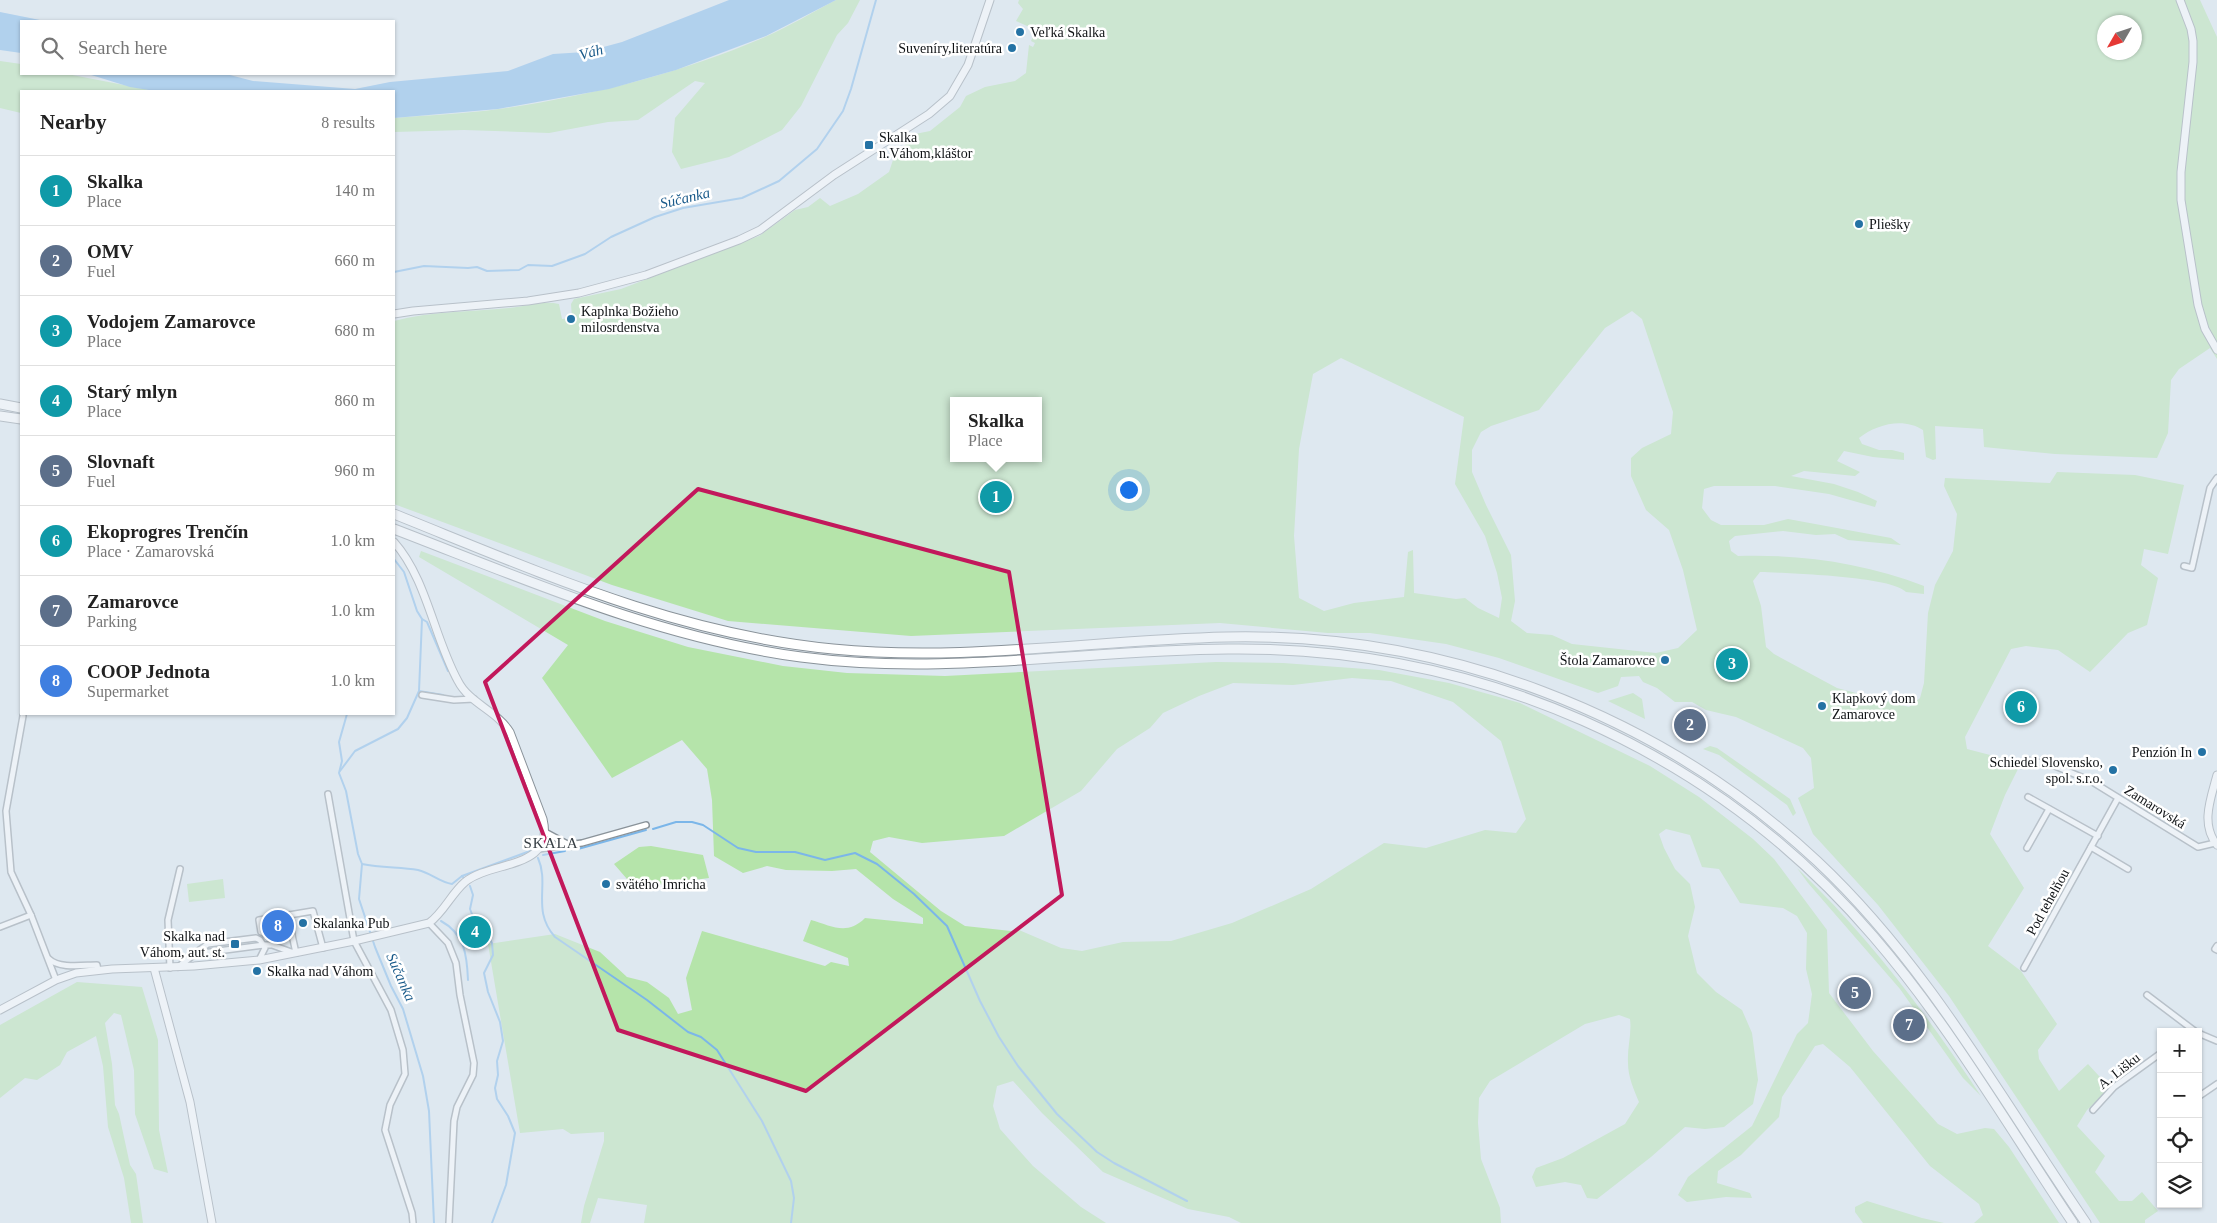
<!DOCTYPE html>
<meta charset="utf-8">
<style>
body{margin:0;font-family:Georgia,serif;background:#f6f6f6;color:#222}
.controls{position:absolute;right:15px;bottom:15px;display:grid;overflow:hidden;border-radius:0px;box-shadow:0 1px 4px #0004}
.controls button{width:45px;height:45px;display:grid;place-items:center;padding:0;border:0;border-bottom:1px solid #e0e0e0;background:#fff;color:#222;font:25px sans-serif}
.compass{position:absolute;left:2097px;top:15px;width:45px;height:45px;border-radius:50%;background:#fff;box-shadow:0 1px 4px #0004;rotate:231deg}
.you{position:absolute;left:1128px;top:489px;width:18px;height:18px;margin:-12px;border:4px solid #fff;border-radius:50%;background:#1a73e8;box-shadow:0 0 0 8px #1a73e833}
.badge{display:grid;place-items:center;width:32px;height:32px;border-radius:50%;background:#2563eb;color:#fff;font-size:16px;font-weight:700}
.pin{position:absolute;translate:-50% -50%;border:2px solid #fff;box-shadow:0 1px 5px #0006}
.popup{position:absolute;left:950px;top:397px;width:92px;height:65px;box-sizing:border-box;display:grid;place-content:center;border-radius:0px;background:#fff;filter:drop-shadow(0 1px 4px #0005);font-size:16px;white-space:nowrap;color:#767676}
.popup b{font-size:19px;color:#222}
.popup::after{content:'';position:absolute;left:50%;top:100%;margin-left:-10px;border:10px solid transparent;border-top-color:#fff}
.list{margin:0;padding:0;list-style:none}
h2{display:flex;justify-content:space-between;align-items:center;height:65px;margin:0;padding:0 20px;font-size:21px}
h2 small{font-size:16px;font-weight:400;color:#767676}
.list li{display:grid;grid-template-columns:32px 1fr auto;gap:15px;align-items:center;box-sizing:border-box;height:70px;padding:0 20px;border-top:1px solid #e0e0e0}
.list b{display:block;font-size:19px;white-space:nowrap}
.list p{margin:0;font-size:16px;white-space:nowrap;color:#767676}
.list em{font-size:16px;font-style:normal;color:#767676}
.icon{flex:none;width:28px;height:28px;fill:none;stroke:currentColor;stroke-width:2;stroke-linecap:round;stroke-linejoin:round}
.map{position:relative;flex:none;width:2217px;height:1223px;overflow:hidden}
.search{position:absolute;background:#fff;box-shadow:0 1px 4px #0004;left:20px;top:20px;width:375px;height:55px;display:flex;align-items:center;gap:12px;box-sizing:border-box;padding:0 18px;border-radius:0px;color:#767676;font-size:19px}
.panel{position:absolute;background:#fff;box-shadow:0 1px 4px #0004;left:20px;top:90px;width:375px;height:625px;border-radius:0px}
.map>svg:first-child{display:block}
.green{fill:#b5e4aa;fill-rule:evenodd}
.water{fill:#7bb6e9}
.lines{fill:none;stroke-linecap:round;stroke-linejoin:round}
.stream{stroke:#7bb6e9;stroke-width:2}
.street-casing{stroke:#8a939a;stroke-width:8}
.secondary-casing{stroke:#8a939a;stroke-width:9}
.highway-casing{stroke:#8a939a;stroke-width:11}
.street{stroke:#fff;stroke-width:5}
.secondary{stroke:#fff;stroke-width:7}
.highway{stroke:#fff;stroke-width:9}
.marked{fill:none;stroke:#c2185b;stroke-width:4;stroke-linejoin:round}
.poi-dot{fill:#2472a4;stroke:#fff;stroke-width:2}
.labels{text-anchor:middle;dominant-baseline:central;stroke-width:5;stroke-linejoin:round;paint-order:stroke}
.poi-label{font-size:14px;fill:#0f1215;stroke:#fff;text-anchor:start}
.street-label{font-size:14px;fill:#0f1215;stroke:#fff}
.water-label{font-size:15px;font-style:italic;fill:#195a8a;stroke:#fff}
.neighbourhood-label{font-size:15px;letter-spacing:1px;fill:#353d43;stroke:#fff}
</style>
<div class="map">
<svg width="2217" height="1223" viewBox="0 0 2217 1223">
<rect width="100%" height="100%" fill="#dee8f0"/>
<g class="green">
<path d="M 836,0 L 860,0 L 848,23 L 837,35 L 801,106 L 782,130 L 729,157 L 681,169 L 672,152 L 675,118 L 705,83 L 695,81 L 638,120 L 608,122 L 549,133 L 464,130 L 394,132 L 394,118 C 429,115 464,114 499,109 C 590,96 681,73 765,37 C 790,26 813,12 836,0 Z"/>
<path d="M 1019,0 L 2200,0 L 2217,37 L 2217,359 L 2210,348 L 2179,369 L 2171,380 L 2168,433 L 2157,458 L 2055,454 L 1984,447 L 1983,429 L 1935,426 L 1936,459 L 1933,460 L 1926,457 L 1923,430 C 1904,417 1876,424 1859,438 L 1862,444 L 1879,450 L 1892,450 L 1904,453 L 1904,460 L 1873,457 L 1844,451 L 1837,461 L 1860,472 L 1855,476 L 1804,471 L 1791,476 L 1834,484 L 1858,492 L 1877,501 L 1875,507 L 1829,494 L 1775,486 L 1714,486 L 1704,489 L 1702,508 L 1711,520 L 1721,525 L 1764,525 L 1788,519 L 1891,538 L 1901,545 L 1848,540 L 1835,534 L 1816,535 L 1783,531 L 1735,536 L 1729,541 L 1731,551 L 1738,556 C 1801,554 1864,563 1924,586 L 1924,594 L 1906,592 C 1892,576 1786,573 1760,572 L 1753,581 L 1761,606 L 1766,647 L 1774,654 L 1837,688 L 1909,707 L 1920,698 L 1924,683 L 1928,613 L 1935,585 L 1953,551 L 1957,514 L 1944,486 L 1945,478 L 2050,483 L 2057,472 L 2135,475 L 2184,485 L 2168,554 L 2144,549 L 2141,565 L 2158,578 L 2147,625 L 2128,633 L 2090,672 L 2058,650 L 2026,646 L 2011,649 L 1965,737 L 1967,749 L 2021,763 L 2005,795 L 1990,834 L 2024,888 L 1988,946 L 2021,971 L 2057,1024 L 2038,1050 L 2039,1059 L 2059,1091 L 2088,1064 L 2110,1088 L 2087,1110 L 2077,1126 L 2105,1156 L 2095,1172 L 2119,1201 L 2132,1201 L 2142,1192 L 2158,1211 L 2145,1220 L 2145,1223 L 2100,1223 L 1949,996 L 1878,905 L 1813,834 L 1798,798 L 1814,788 L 1811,758 L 1803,748 L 1736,717 L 1706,710 L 1692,702 L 1675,702 L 1657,688 L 1643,682 L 1639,676 L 1621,677 L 1618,686 L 1598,693 L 1499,658 L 1446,644 L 1370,633 L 1328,633 L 1220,623 L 911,636 L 728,621 L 612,585 L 394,504 L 394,321 C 431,311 471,312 509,308 C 525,307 542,300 559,304 L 562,319 L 572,318 L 571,304 L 574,299 L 621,289 L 759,236 L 795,210 L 808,207 L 820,198 L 830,206 L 858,194 L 889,172 L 894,157 L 915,134 L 930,131 L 960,107 L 966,96 L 985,87 L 1015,81 L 1026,73 L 1029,45 L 1033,47 L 1035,43 L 1031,41 L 1036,30 L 1016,21 L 1023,9 L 1018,3 ZM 2104,22 L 2134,22 L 2134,52 L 2104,52 ZM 1632,311 L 1642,319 L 1673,412 L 1671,434 L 1642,448 L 1631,458 L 1631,476 L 1646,510 L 1669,530 L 1683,570 L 1697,630 L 1678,648 L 1656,653 L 1572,644 L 1552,635 L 1527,633 L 1511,621 L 1515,601 L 1511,555 L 1486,505 L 1472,472 L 1472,450 L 1481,432 L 1491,426 L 1539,410 L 1605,328 ZM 1341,358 L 1464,417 L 1455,484 L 1485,536 L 1497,573 L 1502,598 L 1499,618 L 1478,608 L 1465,598 L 1456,599 L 1414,593 L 1413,550 L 1408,552 L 1404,597 L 1354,603 L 1324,611 L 1299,598 L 1294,536 L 1299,449 L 1313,374 ZM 954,401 L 1038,401 L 1038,458 L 954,458 Z"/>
<path d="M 0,61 L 21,64 L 21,74 L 67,74 L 155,91 L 21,91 L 21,113 L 0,108 Z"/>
<path d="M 421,551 L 605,621 L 688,647 L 783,666 L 847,673 L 945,676 L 1216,662 L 1283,663 L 1379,670 L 1449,683 L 1520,703 L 1650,766 L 1699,797 L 1753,839 L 1774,859 L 1827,930 L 1829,993 L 1873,1051 L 1938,1124 L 1957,1134 L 1985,1128 L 1994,1129 L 2009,1147 L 2059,1223 L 1974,1223 L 1983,1215 L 1979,1204 L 1930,1166 L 1850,1067 L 1823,1044 L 1815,1046 L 1782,1097 L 1779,1117 L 1741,1155 L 1718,1171 L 1717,1183 L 1750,1193 L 1752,1198 L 1726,1197 L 1687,1202 L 1678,1195 L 1688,1177 L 1752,1126 L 1797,1034 L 1808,1023 L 1812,994 L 1806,969 L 1807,933 L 1797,916 L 1783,908 L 1740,903 L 1719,869 L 1702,867 L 1690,835 L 1666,829 L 1659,834 L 1664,848 L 1675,869 L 1690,884 L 1695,907 L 1688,936 L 1697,973 L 1716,992 L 1742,1010 L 1752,1033 L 1758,1080 L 1753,1104 L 1724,1127 L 1705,1129 L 1685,1127 L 1651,1157 L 1597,1199 L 1587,1198 L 1581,1185 L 1565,1182 L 1536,1187 L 1532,1177 L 1536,1168 L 1563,1158 L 1625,1124 L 1639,1102 C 1634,1090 1628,1077 1628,1063 C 1627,1048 1632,1034 1630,1019 L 1619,1015 L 1585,1024 L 1490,1081 L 1479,1098 L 1478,1123 L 1481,1159 L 1500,1208 L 1501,1223 L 1241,1223 L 1229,1217 L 1188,1209 L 1103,1172 L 1042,1113 L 1013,1081 L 997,1086 L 993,1106 L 1000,1129 L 1033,1166 L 1081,1207 L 1106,1223 L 644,1223 L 647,1205 L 598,1198 L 590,1223 L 581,1223 L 584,1206 L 604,1141 L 604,1132 L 571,1134 L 563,1129 L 520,1133 L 488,944 L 555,934 L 600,952 L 627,977 L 647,982 L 669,998 L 678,1014 L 692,1010 L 686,978 L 702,931 L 825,966 L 831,962 L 849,966 L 848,958 L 803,941 L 811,920 C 832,926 847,936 865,918 L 923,924 L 923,918 L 893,899 L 856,869 L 832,871 L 786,870 L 767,866 L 743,873 L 714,856 L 712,800 L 707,769 L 682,740 L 612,778 L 542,678 L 568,645 L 419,557 ZM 1352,678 L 1391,681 L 1453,702 L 1501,741 L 1526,819 L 1516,833 L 1485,830 L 1426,848 L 1384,843 L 1311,889 L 1232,923 L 1171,941 L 1123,942 L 1082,951 L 1061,948 L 1019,930 L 1011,931 L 965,926 L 941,911 L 870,852 L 873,841 L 889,837 L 922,843 L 1004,836 L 1081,791 L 1117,749 L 1150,728 L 1163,713 L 1199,696 L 1233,683 L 1293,685 Z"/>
<path d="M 1633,693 L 1642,699 L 1645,719 L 1608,701 Z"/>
<path d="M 1710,746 L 1717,748 L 1790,799 L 1796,813 L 1793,816 L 1787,805 L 1719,755 L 1703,749 Z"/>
<path d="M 651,846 L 703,855 L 709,878 L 627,889 L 627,879 L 614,864 L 639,847 Z"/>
<path d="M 1797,868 C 1871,939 1924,1011 1981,1096 L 1963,1078 L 1900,989 L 1808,883 Z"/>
<path d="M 223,879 L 225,898 L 189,902 L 187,884 Z"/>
<path d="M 77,982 L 142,987 L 158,1040 L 159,1130 L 168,1173 L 154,1169 L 135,1114 L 134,1070 L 121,1015 L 114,1013 L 105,1023 L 112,1064 L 115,1105 L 119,1114 L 130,1165 L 136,1174 L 143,1223 L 131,1223 L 124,1178 L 108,1127 L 103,1066 L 96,1036 L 67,1052 L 60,1065 L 37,1080 L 25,1078 L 0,1098 L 0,1025 Z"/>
<path d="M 1867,1201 L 1922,1218 L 1944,1223 L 1863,1223 L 1855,1212 L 1855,1207 Z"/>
</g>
<g class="water">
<path d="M 729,0 L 836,0 L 766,36 L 676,70 L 609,89 L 498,109 L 394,118 L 394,91 L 155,91 L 130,87 L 88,74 L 226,74 L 253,81 L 355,89 L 390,82 L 508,71 L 553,54 L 585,52 L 622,42 Z"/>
<path d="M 0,12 L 45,21 L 21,21 L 21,53 L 0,50 Z"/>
</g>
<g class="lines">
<g class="stream">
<path d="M 394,272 L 424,266 L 468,268 L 477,267 L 487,271 L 519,270 L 528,265 L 552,266 L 585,254 L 611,237 L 655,217 L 683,208 L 742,198 L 779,181 L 817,149 L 843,111 L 851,89 L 876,0"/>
<path d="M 422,619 L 427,622 L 448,671"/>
<path d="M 419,691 L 443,695"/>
<path d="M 347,714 L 339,742 L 342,761 L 339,773 L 346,791 L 358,854 L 362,864 L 359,899 L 375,947 L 391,986 L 403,1009 L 423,1076 L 429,1111 L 434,1223"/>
<path d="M 340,771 L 355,751 L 398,729 L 407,718 L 419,691 L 422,619 L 417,611 L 404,572 L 394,559"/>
<path d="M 653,829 L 676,822 L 692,822 L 703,825 L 738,848 L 756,852 L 795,852 L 825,860 L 855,853 L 877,864 L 914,894 L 947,926 L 980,1001 L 999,1037 L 1018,1066 L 1057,1114 L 1097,1152 L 1114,1163 L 1187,1201"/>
<path d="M 578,849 L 646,830"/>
<path d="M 543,855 L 565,851"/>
<path d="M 538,858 C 550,885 531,910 555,937 L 647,1000 L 688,1032 L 701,1037 L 717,1050 L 762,1121 L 791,1181 L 794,1198 L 791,1223"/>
<path d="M 362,864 C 381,868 400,867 418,870 C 431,873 439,882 452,884 L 462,876 L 465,879"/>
<path d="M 462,876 L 530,851"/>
<path d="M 470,886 L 473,895 L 470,909 L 475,922 L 484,930 L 492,943 L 493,955 L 484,973 L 488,992 L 500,1022 L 503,1041 L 497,1061 L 498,1075 L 495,1088 L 497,1099 L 508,1116 L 515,1133 L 506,1185 L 492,1223"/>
<path d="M 441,921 C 465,934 467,956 468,980"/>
</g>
<defs>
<g id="street">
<path d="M 2184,566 L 2192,568 L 2210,488 L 2217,478"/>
<path d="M 422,695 L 454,700 L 474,699"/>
<path d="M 23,716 L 6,811 L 11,872 L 31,915 L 56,980"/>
<path d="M 2027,760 L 2055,766 L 2091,781 L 2198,847 L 2215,843"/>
<path d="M 328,794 L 354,941 L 391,1010 L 403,1050 L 405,1074 L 390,1105 L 385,1130 L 412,1213 L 413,1223"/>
<path d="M 2028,797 L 2098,836"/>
<path d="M 545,832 L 571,846"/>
<path d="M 2091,847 L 2128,869"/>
<path d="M 2027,848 L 2049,809"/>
<path d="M 539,849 L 582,843 L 646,825"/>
<path d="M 288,917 L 296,953"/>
<path d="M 429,923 L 448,943 L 456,963 L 460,995 L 474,1063 L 473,1075 L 457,1107 L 454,1121 L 449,1223"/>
<path d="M 0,927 L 31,915"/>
<path d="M 292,935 L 273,937 L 261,932 L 259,920 L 313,911 L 323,948"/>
<path d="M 2217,946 L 2215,949 L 2217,950"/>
<path d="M 195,953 L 208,944 L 256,938 L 260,940 L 265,948 L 259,960"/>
<path d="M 49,959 C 59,969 84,965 97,965 L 98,970"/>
<path d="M 178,967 L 195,954 L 264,945 L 272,945 L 294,953"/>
<path d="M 170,968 L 168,920 L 180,869"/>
<path d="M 2024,968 L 2118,798"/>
<path d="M 2147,995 L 2196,1032"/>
<path d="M 2198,1033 L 2217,1041"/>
<path d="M 2198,1097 L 2217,1084"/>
<path d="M 2093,1110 L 2114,1087 L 2161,1053"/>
</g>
<g id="secondary">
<path d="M 2180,0 L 2191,29 L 2193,41 L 2193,62 L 2181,172 L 2181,200 L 2198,305 L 2205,329 L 2217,350"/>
<path d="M 394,314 L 413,311 L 528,301 L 579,293 L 646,275 L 739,240 L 760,230 L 834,175 L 929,114 L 950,96 L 968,65 L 990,0"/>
<path d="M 2217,775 C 2211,798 2200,824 2217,845"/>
<path d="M 154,968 L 190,1102 L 212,1223"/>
<path d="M 0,1010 L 56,980 L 76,973 L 112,969 L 194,966 L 259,960 L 354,941 L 429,923 C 444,912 451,894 465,882 C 492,860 555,870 543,819 L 510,732 C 497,711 469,703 458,681 C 434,638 427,579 394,542"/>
</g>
<g id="highway">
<path d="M 0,404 L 21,408"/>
<path d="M 0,416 L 21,419"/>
<path d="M 394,514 C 539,572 676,634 833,649 C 964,662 1095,640 1226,637 C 1443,632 1658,713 1817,861 C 1928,965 2001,1099 2086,1223"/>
<path d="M 394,529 C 527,580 658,638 801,657 C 944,676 1085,650 1228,649 C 1476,646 1711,747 1873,936 C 1949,1024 2008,1126 2073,1223"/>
</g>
</defs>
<use href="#street" class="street-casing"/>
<use href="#secondary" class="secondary-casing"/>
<use href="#highway" class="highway-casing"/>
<use href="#street" class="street"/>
<use href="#secondary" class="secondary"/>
<use href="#highway" class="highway"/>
</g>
<path d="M0 0H2217V1223H0ZM 698,489 L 1009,572 L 1062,895 L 806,1091 L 618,1030 L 485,682 Z" fill="#dee8f0" fill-opacity=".55" fill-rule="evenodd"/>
<path class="marked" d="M 698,489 L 1009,572 L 1062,895 L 806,1091 L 618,1030 L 485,682 Z"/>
<g class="poi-dot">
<circle cx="1020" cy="32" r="5"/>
<circle cx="1012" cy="48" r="5"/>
<rect x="864" y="140" width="10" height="10" rx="2.5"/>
<circle cx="1859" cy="224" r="5"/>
<circle cx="571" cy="319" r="5"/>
<circle cx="1665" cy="660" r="5"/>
<circle cx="1822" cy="706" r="5"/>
<circle cx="2202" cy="752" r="5"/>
<circle cx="2113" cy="770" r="5"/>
<circle cx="606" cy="884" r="5"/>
<circle cx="303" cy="923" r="5"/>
<rect x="230" y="939" width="10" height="10" rx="2.5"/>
<circle cx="257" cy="971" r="5"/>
</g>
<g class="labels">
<g class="poi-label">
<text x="1030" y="32">Veľká Skalka</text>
<text x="1002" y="48" text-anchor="end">Suveníry,literatúra</text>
<text x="879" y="137">Skalka<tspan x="879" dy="16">n.Váhom,kláštor</tspan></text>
<text x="1869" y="224">Pliešky</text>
<text x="581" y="311">Kaplnka Božieho<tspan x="581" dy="16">milosrdenstva</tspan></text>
<text x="1655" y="660" text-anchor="end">Štola Zamarovce</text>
<text x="1832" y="698">Klapkový dom<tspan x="1832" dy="16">Zamarovce</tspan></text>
<text x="2192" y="752" text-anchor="end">Penzión In</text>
<text x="2103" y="762" text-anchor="end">Schiedel Slovensko,<tspan x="2103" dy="16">spol. s.r.o.</tspan></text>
<text x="616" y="884">svätého Imricha</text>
<text x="313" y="923">Skalanka Pub</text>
<text x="225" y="936" text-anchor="end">Skalka nad<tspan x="225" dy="16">Váhom, aut. st.</tspan></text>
<text x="267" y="971">Skalka nad Váhom</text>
</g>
<g class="street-label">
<text transform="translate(2155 807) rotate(32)">Zamarovská</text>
<text transform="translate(2048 902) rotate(-61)">Pod tehelňou</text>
<text transform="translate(2119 1071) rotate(-38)">A. Lišku</text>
</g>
<g class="water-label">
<text transform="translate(591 52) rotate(-15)">Váh</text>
<text transform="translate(685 198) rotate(-13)">Súčanka</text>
<text transform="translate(401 977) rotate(66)">Súčanka</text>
</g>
<g class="neighbourhood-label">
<text x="551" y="843">SKALA</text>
</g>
</g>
</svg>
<div class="controls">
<button>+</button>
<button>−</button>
<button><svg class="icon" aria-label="locate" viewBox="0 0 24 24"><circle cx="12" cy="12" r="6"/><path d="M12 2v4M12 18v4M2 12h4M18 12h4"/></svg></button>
<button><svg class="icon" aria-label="layers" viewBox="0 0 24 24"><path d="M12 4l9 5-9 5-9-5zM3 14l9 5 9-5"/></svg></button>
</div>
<svg class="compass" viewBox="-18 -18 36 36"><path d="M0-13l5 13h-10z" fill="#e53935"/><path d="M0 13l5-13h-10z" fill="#767676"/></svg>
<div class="you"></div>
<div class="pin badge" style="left:996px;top:497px;background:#0f9aa8">1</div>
<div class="popup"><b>Skalka</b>Place</div>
<div class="pin badge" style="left:1690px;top:725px;background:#5c6f8a">2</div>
<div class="pin badge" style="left:1732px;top:664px;background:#0f9aa8">3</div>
<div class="pin badge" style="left:475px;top:932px;background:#0f9aa8">4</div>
<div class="pin badge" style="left:1855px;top:993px;background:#5c6f8a">5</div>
<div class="pin badge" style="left:2021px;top:707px;background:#0f9aa8">6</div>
<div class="pin badge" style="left:1909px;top:1025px;background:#5c6f8a">7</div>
<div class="pin badge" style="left:278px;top:926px;background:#3f7fe0">8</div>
<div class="search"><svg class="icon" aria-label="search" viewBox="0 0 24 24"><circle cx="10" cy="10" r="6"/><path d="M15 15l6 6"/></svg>Search here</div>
<section class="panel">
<h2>Nearby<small>8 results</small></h2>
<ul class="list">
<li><span class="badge" style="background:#0f9aa8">1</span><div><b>Skalka</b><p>Place</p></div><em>140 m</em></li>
<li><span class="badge" style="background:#5c6f8a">2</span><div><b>OMV</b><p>Fuel</p></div><em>660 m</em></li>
<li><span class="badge" style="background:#0f9aa8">3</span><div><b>Vodojem Zamarovce</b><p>Place</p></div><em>680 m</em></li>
<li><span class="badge" style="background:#0f9aa8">4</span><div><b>Starý mlyn</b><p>Place</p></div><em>860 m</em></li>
<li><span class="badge" style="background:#5c6f8a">5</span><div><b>Slovnaft</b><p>Fuel</p></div><em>960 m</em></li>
<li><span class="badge" style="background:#0f9aa8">6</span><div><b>Ekoprogres Trenčín</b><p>Place · Zamarovská</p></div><em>1.0 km</em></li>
<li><span class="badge" style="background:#5c6f8a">7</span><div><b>Zamarovce</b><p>Parking</p></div><em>1.0 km</em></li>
<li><span class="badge" style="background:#3f7fe0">8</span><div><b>COOP Jednota</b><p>Supermarket</p></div><em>1.0 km</em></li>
</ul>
</section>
</div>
